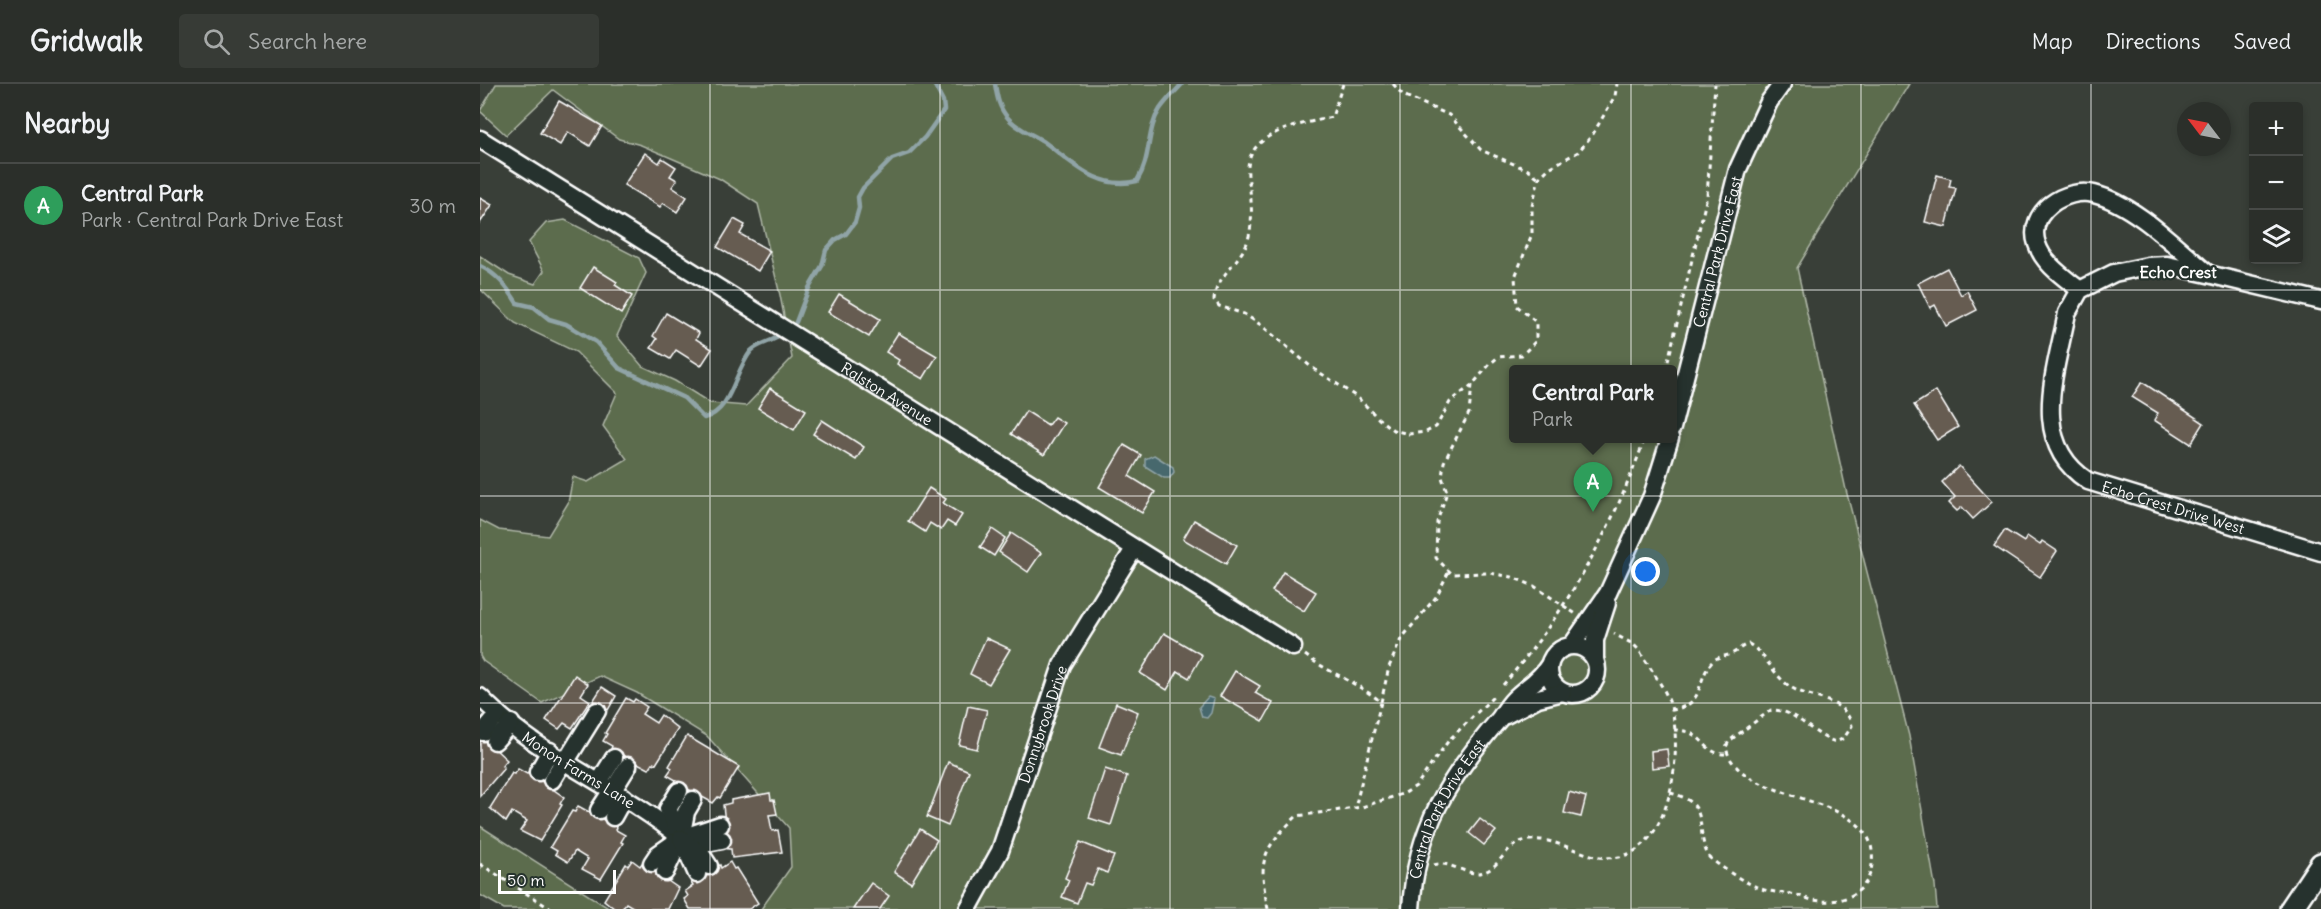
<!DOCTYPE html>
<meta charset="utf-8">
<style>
body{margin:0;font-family:Delius,sans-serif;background:#373b36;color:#f1f3f6}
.controls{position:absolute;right:18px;top:18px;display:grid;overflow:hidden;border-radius:6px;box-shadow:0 3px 9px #0003}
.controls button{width:54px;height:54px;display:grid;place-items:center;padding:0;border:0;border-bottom:2px solid #474a47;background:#2b2f2a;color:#f1f3f6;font:30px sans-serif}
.compass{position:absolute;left:1697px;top:18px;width:54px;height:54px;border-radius:50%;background:#2b2f2a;box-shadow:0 3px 9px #0003;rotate:302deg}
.scale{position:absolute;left:18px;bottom:15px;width:118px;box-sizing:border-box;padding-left:6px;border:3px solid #fff;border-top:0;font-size:16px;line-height:21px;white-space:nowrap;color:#fff;-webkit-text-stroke:4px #26332d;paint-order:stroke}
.you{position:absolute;left:1166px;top:488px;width:21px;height:21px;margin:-15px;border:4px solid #fff;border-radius:50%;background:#1a73e8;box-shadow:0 0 0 9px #1a73e833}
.badge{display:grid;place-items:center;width:39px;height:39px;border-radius:50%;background:#8abfa5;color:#fff;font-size:20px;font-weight:700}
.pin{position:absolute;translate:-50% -50px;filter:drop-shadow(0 2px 3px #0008)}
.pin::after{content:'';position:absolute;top:32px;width:21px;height:18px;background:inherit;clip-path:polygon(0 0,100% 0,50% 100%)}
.popup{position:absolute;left:1029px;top:281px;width:168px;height:78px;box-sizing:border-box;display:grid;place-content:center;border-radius:6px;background:#2b2f2a;filter:drop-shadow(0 2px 4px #0005);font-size:20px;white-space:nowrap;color:#a6a9a8}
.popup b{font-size:22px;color:#f1f3f6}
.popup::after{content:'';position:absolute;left:50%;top:100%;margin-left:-12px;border:12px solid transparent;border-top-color:#2b2f2a}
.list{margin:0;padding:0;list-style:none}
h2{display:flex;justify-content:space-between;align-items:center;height:78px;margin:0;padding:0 24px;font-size:26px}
h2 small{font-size:20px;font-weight:400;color:#a6a9a8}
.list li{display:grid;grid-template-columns:39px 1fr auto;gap:18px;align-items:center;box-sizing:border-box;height:84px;padding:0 24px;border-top:2px solid #474a47}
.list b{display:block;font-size:22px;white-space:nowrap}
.list p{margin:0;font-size:20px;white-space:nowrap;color:#a6a9a8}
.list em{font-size:20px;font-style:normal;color:#a6a9a8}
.icon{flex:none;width:33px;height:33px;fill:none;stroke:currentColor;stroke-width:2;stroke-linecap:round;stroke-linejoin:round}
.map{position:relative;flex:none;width:1841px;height:825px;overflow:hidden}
header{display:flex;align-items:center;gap:36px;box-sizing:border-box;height:84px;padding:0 30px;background:#2b2f2a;border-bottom:2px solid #474a47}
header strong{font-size:28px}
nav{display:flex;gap:33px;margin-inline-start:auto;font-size:21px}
.search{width:420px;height:54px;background:#373b36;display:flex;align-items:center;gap:15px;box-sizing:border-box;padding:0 21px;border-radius:6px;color:#a6a9a8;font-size:22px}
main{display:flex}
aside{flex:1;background:#2b2f2a}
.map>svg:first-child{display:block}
.green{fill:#5c6c4e;stroke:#aeb6a6;stroke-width:1.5;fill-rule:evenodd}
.water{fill:#46676d;stroke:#90a4a7;stroke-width:1.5}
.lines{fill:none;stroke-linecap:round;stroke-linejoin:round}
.stream{stroke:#90a4a7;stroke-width:4.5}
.building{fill:#665b51;stroke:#fff;stroke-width:1.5}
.minor-casing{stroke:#fff;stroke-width:21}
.major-casing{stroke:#fff;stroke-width:26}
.path{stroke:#fff;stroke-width:3;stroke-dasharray:4.5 4.5;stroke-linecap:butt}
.minor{stroke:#26332d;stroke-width:16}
.major{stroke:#26332d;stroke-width:21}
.grid{fill:none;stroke:#fff;stroke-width:1.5;stroke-opacity:0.55}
.labels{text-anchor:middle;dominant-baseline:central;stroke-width:4.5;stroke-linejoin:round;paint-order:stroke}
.street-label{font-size:15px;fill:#fff;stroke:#26332d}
.neighbourhood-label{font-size:16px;font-weight:bold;fill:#fff;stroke:#26332d}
</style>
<header>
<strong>Gridwalk</strong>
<div class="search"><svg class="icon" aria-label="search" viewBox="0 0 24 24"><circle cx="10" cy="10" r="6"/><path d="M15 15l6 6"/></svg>Search here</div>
<nav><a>Map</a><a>Directions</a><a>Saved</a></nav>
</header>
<main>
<aside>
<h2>Nearby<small></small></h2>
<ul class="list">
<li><span class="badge" style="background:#2e9e5b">A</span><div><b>Central Park</b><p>Park · Central Park Drive East</p></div><em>30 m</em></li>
</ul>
</aside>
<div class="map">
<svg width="1841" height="825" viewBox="0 0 1841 825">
<rect width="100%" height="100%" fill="#393f38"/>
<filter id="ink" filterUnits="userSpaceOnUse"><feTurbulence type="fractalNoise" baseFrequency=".0167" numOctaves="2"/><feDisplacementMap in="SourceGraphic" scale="12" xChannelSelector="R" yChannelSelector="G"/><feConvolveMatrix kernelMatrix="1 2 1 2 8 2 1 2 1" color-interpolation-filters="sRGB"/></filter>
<g filter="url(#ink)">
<g class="green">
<path d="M 16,0 L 1429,0 L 1317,184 L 1366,406 L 1429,652 L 1455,801 L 1457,825 L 281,825 L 311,783 L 309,744 L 227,652 L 157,609 L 120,592 L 62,619 L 3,577 L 0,572 L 0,436 L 19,446 L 68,452 L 88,419 L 93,393 L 108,398 L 147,375 L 123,342 L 137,309 L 96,268 L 35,239 L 0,205 L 0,172 L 29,191 L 55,200 L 64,187 L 49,158 L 66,139 L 85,136 L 159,174 L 166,189 L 137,252 L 162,282 L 195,297 L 230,319 L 266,322 L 312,274 L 300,211 L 278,120 L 240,95 L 161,61 L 139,55 L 73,6 L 26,51 L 0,27 ZM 1034,286 L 1192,286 L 1192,354 L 1034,354 Z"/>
<path d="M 0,742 L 130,825 L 24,825 L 0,811 Z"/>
</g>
<g class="water">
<path d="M 674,371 L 693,383 L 694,388 L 690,394 L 684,394 L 665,382 L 665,375 Z"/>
<path d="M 728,613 L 734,615 L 731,629 L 727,634 L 722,633 L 719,623 Z"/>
</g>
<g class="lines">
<g class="stream">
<path d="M 515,0 C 517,13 519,24 528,34 C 538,46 551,49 563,57 C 592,78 618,107 657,97 C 672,73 666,46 680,25 C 686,16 695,8 702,0"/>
<path d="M 0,182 C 17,190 27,203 37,219 L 54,223 L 69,235 L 86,240 L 116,258 L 139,284 L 204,314 L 224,334 C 252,327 254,288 271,267 C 276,261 289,258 296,254"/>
<path d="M 316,238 L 329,204 L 342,182 L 346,166 L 355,156 L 366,150 L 375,138 L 379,124 L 378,113 L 383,104 L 412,75 L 429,69 L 445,53 L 464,26 L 463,17 L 454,0"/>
</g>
</g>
<g class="building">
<path d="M 79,17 L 122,42 L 110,62 L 88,48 L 80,61 L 60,49 Z"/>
<path d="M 165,69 L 179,79 L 182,74 L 196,83 L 190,92 L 197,96 L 192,103 L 207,113 L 197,128 L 183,119 L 180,123 L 144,101 Z"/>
<path d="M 1457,91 L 1471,95 L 1469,103 L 1476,104 L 1466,143 L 1445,138 Z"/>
<path d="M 0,114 L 12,121 L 0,139 Z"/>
<path d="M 254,135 L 265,141 L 260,150 L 290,167 L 278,187 L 237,163 Z"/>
<path d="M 113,183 L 137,198 L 135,201 L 152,212 L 141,230 L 100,204 Z"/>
<path d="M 1467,184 L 1481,211 L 1487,207 L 1497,226 L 1466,242 L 1455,221 L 1450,224 L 1438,199 Z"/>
<path d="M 359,210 L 400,235 L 389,253 L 348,228 Z"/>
<path d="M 186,229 L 219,249 L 216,255 L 232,265 L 221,282 L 196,266 L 190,275 L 171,264 L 177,255 L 173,252 Z"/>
<path d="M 418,249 L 457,272 L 443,295 L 417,280 L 419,276 L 406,268 Z"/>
<path d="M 1662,298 L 1724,339 L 1711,360 L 1674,336 L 1678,329 L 1652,313 Z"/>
<path d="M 290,304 L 326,326 L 314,346 L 278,324 Z"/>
<path d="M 1456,307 L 1478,343 L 1457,356 L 1434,321 Z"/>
<path d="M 546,327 L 568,341 L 574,333 L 584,339 L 564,371 L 531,350 Z"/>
<path d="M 342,336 L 384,363 L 376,376 L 333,350 Z"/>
<path d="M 644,361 L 661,371 L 649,392 L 675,408 L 662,429 L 619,403 Z"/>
<path d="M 1479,382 L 1512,418 L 1493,435 L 1482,423 L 1477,427 L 1469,419 L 1475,413 L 1462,398 Z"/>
<path d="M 449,404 L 466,415 L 463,419 L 482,431 L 475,442 L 467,437 L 461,446 L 450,439 L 445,448 L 428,437 Z"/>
<path d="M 714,436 L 757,461 L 746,480 L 703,455 Z"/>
<path d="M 512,445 L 525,454 L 514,472 L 500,463 Z"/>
<path d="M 1525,446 L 1544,458 L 1547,452 L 1560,461 L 1562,457 L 1577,467 L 1560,493 L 1514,462 Z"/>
<path d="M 531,449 L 561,469 L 548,488 L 519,468 Z"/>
<path d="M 803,488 L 836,508 L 824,527 L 792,507 Z"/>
<path d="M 684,549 L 722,571 L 709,594 L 698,587 L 687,606 L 660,589 Z"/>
<path d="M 506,554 L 530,565 L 509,600 L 490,590 Z"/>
<path d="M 755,587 L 780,602 L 775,609 L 793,619 L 783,637 L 740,612 Z"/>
<path d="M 95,591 L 108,600 L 101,611 L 110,617 L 92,644 L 84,639 L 79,645 L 66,636 Z"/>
<path d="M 122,603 L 136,612 L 128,626 L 113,617 Z"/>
<path d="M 146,614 L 153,618 L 155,615 L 167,623 L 162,630 L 176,639 L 181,631 L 198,645 L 176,680 L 173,679 L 169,685 L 131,665 L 132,662 L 123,657 L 127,650 L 125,649 Z"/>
<path d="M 636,619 L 658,628 L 641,671 L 619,663 Z"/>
<path d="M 488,622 L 507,626 L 497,665 L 479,661 Z"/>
<path d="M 0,651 L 27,676 L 22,682 L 24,684 L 0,712 Z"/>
<path d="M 207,652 L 259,683 L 240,714 L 238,713 L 233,719 L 195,698 L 196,696 L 187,691 L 192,684 L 189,682 Z"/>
<path d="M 1187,665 L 1189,682 L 1172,684 L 1171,667 Z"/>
<path d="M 468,678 L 489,687 L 468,742 L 447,733 Z"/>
<path d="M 38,685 L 47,690 L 48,688 L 84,713 L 80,720 L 82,721 L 60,757 L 40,747 L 47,737 L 32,728 L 26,738 L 10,724 L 32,689 L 34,690 Z"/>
<path d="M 625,685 L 647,692 L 631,741 L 609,734 Z"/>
<path d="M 1089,708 L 1106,713 L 1101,733 L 1084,729 Z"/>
<path d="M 290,709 L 291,716 L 294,716 L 297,730 L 289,731 L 292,747 L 298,746 L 302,768 L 252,774 L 251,765 L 248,765 L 243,721 L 251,719 L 251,716 Z"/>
<path d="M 98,722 L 137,743 L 136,746 L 145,751 L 141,758 L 143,759 L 121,795 L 102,785 L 108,775 L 95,767 L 88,778 L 75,770 L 77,767 L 70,763 L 92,727 L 95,728 Z"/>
<path d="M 1000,735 L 1016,747 L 1004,761 L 989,749 Z"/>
<path d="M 440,745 L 457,756 L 431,799 L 414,788 Z"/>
<path d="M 600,758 L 634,772 L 627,789 L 618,785 L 611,801 L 605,799 L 597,819 L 582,813 L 589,796 L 585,794 Z"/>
<path d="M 152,776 L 160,782 L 162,779 L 198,804 L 188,825 L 156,825 L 146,819 L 142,825 L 135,825 L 124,816 L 146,780 L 148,782 Z"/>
<path d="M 250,778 L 254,785 L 256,784 L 278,819 L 269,825 L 210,825 L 204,815 L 208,812 L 205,807 L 213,802 L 211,799 L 240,781 L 241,784 Z"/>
<path d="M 391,799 L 409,812 L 400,825 L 373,825 Z"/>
</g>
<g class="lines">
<defs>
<g id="minor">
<path id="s1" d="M 0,55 L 813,563"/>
<path d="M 1600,206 C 1585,194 1563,180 1557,160 C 1546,128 1586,103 1614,110 C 1654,120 1695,162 1726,188"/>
<path id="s2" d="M 1841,217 L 1728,190 L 1687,181 L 1668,182 L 1634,189 L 1600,206 L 1587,229 C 1576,287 1548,359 1608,397 L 1841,468"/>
<path id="s3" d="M 1192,344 L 1258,85 L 1289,18 L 1302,0"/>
<path d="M 1092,561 L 1128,509 L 1172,412 L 1190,354"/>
<circle cx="1093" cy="586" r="24"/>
<path d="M 1115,575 L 1115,556 L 1127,519"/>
<path id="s4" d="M 0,613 C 57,672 138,702 201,754"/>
<path d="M 1026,631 L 1058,614 L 1083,608"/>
<path d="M 3,648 L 18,630"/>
<path d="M 15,657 L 31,639"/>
<path d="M 86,677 L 117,627"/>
<path d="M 58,688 L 70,667"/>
<path d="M 72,696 L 84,676"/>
<path d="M 119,698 L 134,674"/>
<path d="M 133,706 L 148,682"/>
<path d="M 199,707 L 188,725 L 201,754 L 206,728 L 213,716"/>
<path d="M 119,726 L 132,706"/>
<path d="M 133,733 L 144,713"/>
<path d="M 240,741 L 201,754 L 227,759 L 242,756"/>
<path d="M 172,779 L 178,770 L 201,754 L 185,788"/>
<path d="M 217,790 L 201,754 L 221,770 L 229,782"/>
<path id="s5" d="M 488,825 L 520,767 L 582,581 L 654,465"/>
<path id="s6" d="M 931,825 C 936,743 969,694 1020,634 C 1024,628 1028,621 1034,615 C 1046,603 1060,596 1069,581"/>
</g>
<path id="major" d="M 1811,825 L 1841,780"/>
</defs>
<use href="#minor" class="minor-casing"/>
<use href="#major" class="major-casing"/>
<g class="path">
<path d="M 863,0 L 852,33 C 822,41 764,46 768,91 C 771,112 774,135 768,156 C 761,178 736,191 734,216 L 739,222 L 764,230 L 781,241 L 830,282 L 878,314 L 899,335 L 913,346 L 929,350 L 946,348 L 956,343 L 970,318 L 992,301 L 1010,280 L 1018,273 L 1042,271 L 1056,257 L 1056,238 L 1037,222 L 1035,193 L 1052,150 L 1052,122 L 1059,94 L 1069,84 L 1098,68 L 1113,50 L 1135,12 L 1137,0"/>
<path d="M 913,0 L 923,11 L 969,31 L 1001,66 L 1048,86 L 1059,94"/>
<path d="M 1186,286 L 1227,112 L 1235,0"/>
<path d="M 992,301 L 989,329 L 964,378 L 962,393 L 967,408 L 957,438 L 956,474 L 972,490 L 1010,489 L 1032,493 L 1054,502 L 1096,530"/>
<path d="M 825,571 C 849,589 877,598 901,618 L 875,724"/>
<path d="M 1023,601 C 1086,529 1133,444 1165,354"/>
<path d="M 901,618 L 909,583 L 921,555 L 956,513 L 969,487"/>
<path d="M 1194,646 C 1226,646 1221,671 1247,670"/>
<path d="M 1190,709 C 1233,719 1213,744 1229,773 C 1243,785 1262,797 1279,804 C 1291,809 1303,808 1316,811 C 1321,812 1327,815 1333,816 C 1367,822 1396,805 1392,767 C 1386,708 1256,719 1246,663 L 1249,657 L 1291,626 C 1317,625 1332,652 1356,658 L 1364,654 L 1372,642 C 1366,614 1333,616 1312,604 C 1294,593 1287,571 1269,560 C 1263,561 1259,566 1253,569 C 1246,573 1238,571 1232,578 C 1214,600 1226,620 1192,626"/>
<path d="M 0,780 L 71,825"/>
<path d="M 954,781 C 968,776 983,790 998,789 C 1021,788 1023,758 1049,756 C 1079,752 1108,779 1139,773 C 1192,762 1202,669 1192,626 C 1186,604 1170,585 1159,566 L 1153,560 L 1134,550"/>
<path d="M 788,825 C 778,777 781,766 817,732 L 882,723 L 925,709 L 936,702 L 969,656 L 1013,613"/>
</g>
<use href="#minor" class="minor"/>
<use href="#major" class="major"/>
</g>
</g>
<path class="grid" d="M 230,0 L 230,825M 460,0 L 460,825M 690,0 L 690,825M 920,0 L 920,825M 1151,0 L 1151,825M 1381,0 L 1381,825M 1611,0 L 1611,825M 0,206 L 1841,206M 0,412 L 1841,412M 0,619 L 1841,619"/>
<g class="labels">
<g class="street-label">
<text stroke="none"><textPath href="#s3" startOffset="182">Central Park Drive East</textPath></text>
<text stroke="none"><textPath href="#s1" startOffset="480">Ralston Avenue</textPath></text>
<text stroke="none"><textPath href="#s2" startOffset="548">Echo Crest Drive West</textPath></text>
<text stroke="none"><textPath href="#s5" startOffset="200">Donnybrook Drive</textPath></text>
<text stroke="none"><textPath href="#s4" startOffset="123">Monon Farms Lane</textPath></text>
<text stroke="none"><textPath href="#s6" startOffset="108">Central Park Drive East</textPath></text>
</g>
<g class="neighbourhood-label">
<text x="1698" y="188">Echo Crest</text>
</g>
</g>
</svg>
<div class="controls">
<button>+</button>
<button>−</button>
<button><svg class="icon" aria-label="layers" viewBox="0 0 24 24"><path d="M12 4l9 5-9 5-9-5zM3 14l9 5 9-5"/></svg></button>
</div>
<svg class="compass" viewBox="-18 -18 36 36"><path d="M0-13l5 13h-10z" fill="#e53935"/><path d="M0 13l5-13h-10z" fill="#a6a9a8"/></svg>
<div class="scale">50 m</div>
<div class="you"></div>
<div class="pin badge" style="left:1113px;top:428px;background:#2e9e5b">A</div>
<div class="popup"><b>Central Park</b>Park</div>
</div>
</main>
